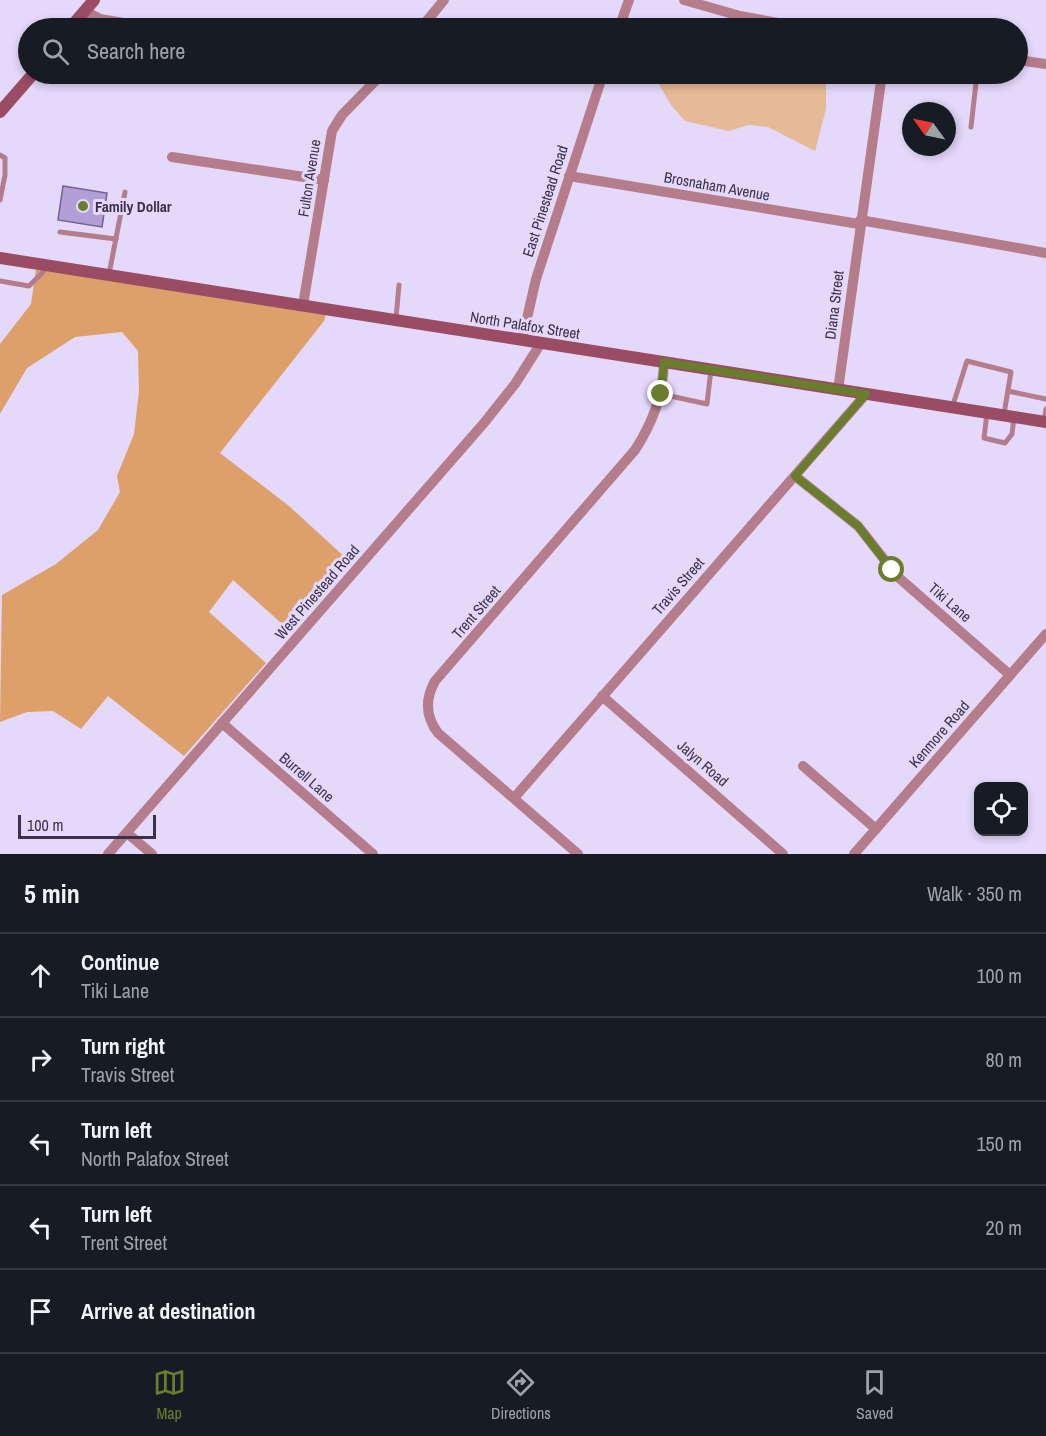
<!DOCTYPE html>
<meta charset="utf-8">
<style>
body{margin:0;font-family:"Archivo Narrow",sans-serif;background:#20242c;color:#f1f3f6}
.controls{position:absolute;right:18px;bottom:18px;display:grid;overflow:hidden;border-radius:12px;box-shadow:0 3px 9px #0003}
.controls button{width:54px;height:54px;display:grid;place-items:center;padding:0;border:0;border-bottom:2px solid #363941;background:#171b24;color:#f1f3f6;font:30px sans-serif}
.compass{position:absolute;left:902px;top:102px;width:54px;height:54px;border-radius:50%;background:#171b24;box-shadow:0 3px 9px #0003;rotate:303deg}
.scale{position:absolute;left:18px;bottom:15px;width:138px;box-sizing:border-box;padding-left:6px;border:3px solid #3b3249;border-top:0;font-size:16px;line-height:21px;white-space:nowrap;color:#3b3249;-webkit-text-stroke:4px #e4d8fb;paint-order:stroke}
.stop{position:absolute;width:18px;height:18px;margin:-14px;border:4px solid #6a7d2d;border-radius:50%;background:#fff}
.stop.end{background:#6a7d2d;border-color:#fff;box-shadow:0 2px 6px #0008}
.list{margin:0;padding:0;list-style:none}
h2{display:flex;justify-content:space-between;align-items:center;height:78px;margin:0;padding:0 24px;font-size:26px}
h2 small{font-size:20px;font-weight:400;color:#9ea1a6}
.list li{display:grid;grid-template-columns:39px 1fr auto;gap:18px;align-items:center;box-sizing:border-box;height:84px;padding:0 24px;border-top:2px solid #363941}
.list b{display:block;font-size:22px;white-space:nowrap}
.list p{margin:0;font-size:20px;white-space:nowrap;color:#9ea1a6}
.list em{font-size:20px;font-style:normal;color:#9ea1a6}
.icon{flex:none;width:33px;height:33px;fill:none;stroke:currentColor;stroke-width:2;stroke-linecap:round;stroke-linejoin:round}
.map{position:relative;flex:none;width:1046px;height:854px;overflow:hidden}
.search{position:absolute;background:#171b24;box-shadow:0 3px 9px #0003;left:18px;right:18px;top:18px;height:66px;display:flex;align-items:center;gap:15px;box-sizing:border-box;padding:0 21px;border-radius:33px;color:#9ea1a6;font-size:22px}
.sheet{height:498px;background:#171b24}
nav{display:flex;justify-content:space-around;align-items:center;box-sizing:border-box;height:84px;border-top:2px solid #363941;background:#171b24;font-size:16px;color:#9ea1a6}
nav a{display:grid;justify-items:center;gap:3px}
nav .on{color:#6a7d2d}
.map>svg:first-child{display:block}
.green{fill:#e6ba96}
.forest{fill:#dda06b}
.building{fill:#b39ed7;stroke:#735f93;stroke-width:1.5}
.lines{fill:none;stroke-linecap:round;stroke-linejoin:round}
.lane{stroke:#b57d8c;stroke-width:5}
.street{stroke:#b57d8c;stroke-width:10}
.secondary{stroke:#9b4c65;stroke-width:12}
.route{stroke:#6a7d2d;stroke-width:8}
.poi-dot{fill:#6a7d2d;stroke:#e4d8fb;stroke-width:2}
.labels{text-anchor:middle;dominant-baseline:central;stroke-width:6;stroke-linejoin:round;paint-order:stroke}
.street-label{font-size:15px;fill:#3b3249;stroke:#e4d8fb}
.poi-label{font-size:15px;font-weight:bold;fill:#3b3249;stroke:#e4d8fb;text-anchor:start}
</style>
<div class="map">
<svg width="1046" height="854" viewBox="0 0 1046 854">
<rect width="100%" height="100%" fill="#e4d8fb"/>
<path class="green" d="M 653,74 L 826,74 L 826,109 L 815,151 L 768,127 L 748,125 L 729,131 L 685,121 L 671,105 Z"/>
<path class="forest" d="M 36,269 L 326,314 L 324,321 L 220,453 L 289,506 L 348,560 L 290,631 L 233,580 L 209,612 L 266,663 L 184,756 L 108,696 L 81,729 L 53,711 L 27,712 L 0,722 L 2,595 L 56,564 L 98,530 L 120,492 L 117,476 L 134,434 L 139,391 L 138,351 L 122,332 L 75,337 L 27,368 L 0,414 L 0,344 L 31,304 Z"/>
<path class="building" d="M 63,186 L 107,193 L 102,227 L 58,220 Z"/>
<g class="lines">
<g class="lane">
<path d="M 971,127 L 977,74"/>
<path d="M 0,155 L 5,158 L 5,175 L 0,200"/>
<path d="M 60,232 L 116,239"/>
<path d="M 109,274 L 125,192"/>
<path d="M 0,281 L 29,286 L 43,272 L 44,265"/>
<path d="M 396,318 L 399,285"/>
<path d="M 1008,391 L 1046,399"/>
<path d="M 661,394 L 707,404 L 711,369"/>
<path d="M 952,408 L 967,361 L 1011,372 L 1004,414"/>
<path d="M 987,413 L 984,438 L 1005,443 L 1012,434 L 1014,417"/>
<path d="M 1044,422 L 1046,409"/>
</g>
<g class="street">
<path d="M 684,0 L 740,16 L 805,28"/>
<path d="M 85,11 L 100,19 L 152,28"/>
<path d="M 421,28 L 444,0"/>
<path d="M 619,28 L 629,0"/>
<path d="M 1018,60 L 1046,64"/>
<path d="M 172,157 L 324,180"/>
<path d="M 569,176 L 859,224"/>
<path d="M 860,220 L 1046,253"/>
<path d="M 303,305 L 332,131 L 342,115 L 382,74"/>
<path d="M 522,340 L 536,279 L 603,74"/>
<path d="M 838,390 L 882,74"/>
<path d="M 795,476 L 858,526 L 898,577 L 1010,675"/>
<path d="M 602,696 L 783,854"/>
<path d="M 222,723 L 373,854"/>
<path d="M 803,766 L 876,829"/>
<path d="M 514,798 L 866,394"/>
<path d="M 127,833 L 152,854"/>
<path d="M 108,854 L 484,423 L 515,384 L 541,343"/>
<path d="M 578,854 L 438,733 C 425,716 425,699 435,681 L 635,450 C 653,422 663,395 664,362"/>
<path d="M 854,854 L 1046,634"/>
</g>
<g class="secondary">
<path d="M 70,28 L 94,0"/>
<path d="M 0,112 L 33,74"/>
<path d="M 0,258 L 1046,422"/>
</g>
</g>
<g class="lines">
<path class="route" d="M 661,394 L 664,362 L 866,394 L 795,476 L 858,526 L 892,570"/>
</g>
<circle class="poi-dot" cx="83" cy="206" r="6"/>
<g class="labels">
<g class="street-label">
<text transform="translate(309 178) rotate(-81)">Fulton Avenue</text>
<text transform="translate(717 186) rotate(10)">Brosnaham Avenue</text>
<text transform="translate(545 201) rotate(-72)">East Pinestead Road</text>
<text transform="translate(834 305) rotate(-83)">Diana Street</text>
<text transform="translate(525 325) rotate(9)">North Palafox Street</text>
<text transform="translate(678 586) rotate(-49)">Travis Street</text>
<text transform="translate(317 592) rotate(-49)">West Pinestead Road</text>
<text transform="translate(950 602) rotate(41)">Tiki Lane</text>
<text transform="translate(476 612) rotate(-49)">Trent Street</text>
<text transform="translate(939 734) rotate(-49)">Kenmore Road</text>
<text transform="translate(703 763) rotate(41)">Jalyn Road</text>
<text transform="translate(307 777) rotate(41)">Burrell Lane</text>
</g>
<g class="poi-label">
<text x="95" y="206">Family Dollar</text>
</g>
</g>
</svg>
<div class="controls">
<button><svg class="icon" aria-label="locate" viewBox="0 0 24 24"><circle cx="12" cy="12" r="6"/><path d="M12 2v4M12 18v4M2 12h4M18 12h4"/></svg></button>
</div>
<svg class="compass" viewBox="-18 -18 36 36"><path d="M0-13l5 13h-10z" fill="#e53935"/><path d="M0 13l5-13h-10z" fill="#9ea1a6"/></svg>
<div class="scale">100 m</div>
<div class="stop" style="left:892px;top:570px"></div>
<div class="stop end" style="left:661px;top:394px"></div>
<div class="search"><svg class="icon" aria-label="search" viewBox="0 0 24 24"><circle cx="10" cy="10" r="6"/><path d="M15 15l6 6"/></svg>Search here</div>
</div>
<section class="sheet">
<h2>5 min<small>Walk · 350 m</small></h2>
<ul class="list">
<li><svg class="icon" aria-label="ahead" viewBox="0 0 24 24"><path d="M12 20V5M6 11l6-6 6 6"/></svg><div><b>Continue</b><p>Tiki Lane</p></div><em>100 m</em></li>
<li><svg class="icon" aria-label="right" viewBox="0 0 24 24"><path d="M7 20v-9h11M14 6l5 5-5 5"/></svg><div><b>Turn right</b><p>Travis Street</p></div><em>80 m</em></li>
<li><svg class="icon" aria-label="left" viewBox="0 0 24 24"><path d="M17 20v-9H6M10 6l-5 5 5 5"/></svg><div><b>Turn left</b><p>North Palafox Street</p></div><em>150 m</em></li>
<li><svg class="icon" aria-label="left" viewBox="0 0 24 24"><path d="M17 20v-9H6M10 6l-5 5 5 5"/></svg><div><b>Turn left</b><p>Trent Street</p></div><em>20 m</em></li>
<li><svg class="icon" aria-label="arrive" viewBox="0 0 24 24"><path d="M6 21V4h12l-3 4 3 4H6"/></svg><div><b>Arrive at destination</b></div></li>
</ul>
</section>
<nav>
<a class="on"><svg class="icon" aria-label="map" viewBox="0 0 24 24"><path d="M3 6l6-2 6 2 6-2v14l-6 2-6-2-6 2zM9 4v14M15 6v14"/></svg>Map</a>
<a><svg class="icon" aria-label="directions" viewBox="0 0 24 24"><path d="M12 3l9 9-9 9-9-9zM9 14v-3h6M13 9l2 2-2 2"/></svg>Directions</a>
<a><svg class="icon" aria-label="saved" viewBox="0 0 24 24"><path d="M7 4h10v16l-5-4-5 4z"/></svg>Saved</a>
</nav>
